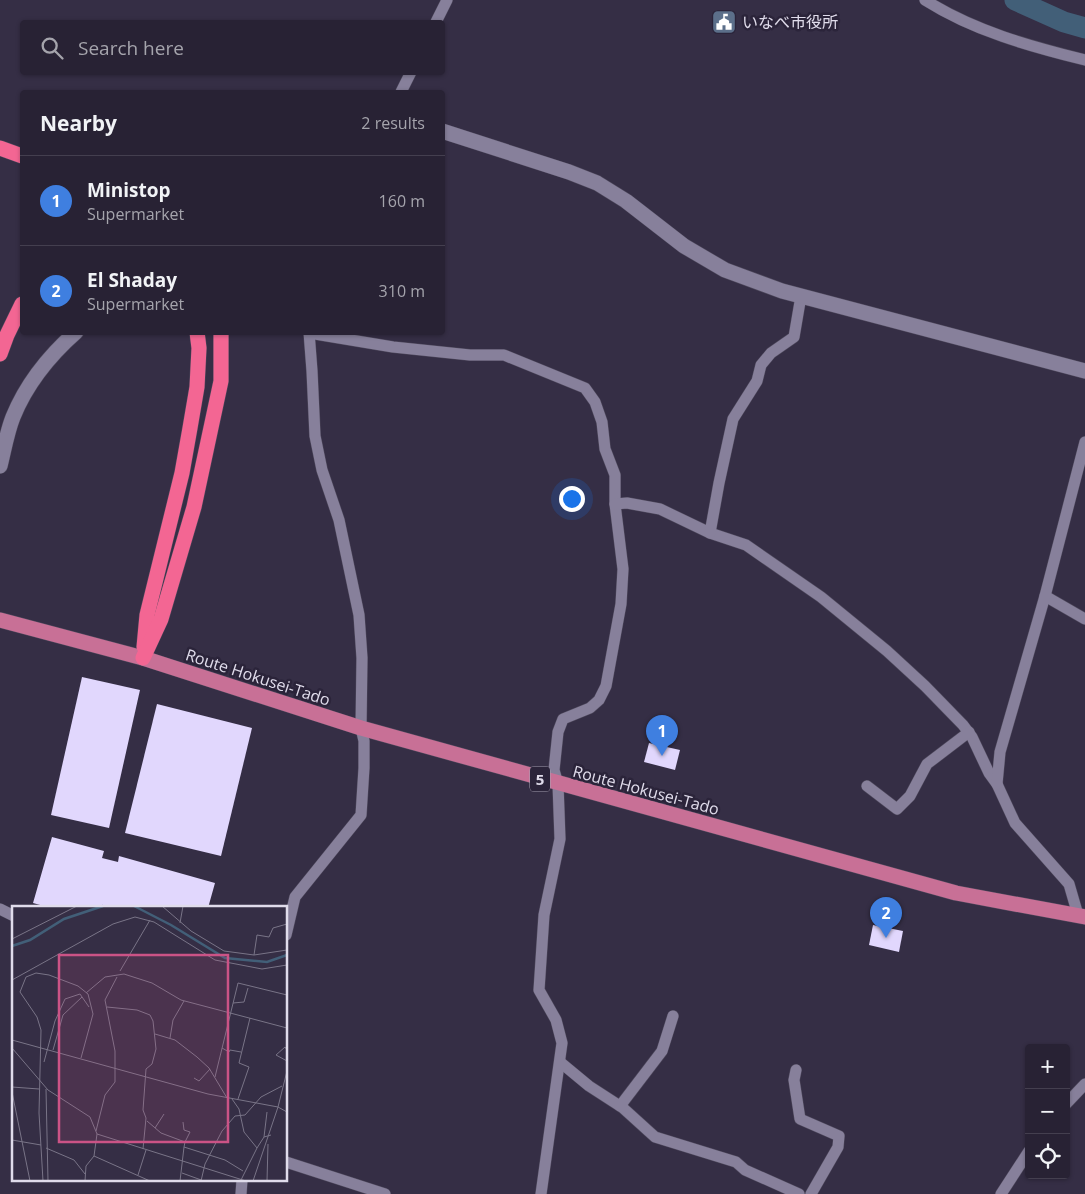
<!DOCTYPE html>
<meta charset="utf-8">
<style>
body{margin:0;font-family:"Open Sans","Noto Sans JP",sans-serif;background:#342f40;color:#f1f3f6}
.controls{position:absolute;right:15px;bottom:15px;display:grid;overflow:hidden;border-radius:5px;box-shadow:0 1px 4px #0004}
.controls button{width:45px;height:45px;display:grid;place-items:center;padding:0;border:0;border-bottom:1px solid #443f4f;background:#282234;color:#f1f3f6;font:25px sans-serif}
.you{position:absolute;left:571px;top:498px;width:18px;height:18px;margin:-12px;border:4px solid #fff;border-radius:50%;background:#1a73e8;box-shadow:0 0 0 8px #1a73e833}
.badge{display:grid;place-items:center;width:32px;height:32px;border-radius:50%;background:#8c9099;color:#fff;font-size:16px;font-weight:700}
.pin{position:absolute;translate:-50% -41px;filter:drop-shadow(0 1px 2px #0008)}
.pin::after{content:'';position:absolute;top:26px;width:18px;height:15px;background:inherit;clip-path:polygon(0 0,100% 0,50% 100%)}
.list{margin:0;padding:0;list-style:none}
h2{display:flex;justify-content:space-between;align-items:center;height:65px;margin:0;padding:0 20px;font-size:21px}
h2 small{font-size:16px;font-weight:400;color:#a5a4ac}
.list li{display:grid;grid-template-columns:32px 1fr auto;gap:15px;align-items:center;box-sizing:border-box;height:90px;padding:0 20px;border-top:1px solid #443f4f}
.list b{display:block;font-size:19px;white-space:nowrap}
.list p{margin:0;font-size:16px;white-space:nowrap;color:#a5a4ac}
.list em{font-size:16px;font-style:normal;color:#a5a4ac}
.icon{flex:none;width:28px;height:28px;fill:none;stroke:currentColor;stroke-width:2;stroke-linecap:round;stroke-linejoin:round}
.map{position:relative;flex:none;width:1085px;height:1194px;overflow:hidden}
.search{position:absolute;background:#282234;box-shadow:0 1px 4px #0004;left:20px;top:20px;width:425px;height:55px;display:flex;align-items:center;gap:12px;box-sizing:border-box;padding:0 18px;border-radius:5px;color:#a5a4ac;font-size:19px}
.panel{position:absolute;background:#282234;box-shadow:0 1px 4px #0004;left:20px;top:90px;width:425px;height:245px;border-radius:5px}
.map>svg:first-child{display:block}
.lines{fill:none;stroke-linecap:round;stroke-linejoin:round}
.river{stroke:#425f78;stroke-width:21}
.building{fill:#e1d7fd}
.street-casing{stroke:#4f495d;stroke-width:12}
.secondary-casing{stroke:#4f495d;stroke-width:16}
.primary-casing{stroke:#4f495d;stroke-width:16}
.highway-casing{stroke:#4f495d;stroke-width:16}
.street{stroke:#87809b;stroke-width:11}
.secondary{stroke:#87809b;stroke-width:15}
.primary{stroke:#c87096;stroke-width:15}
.highway{stroke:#f36693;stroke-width:15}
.labels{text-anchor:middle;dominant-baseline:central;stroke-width:5;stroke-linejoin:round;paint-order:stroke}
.shield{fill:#2b243a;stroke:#aaa5b6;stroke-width:1}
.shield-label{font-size:15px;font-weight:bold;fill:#e0dceb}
.poi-label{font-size:16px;fill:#e0dceb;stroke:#2b243a;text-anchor:start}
.street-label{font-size:16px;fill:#e0dceb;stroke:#2b243a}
.inset-river{fill:none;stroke:#425f78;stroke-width:2.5}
.inset-road{fill:none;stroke:#797487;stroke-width:1}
.view{fill:#cb5386;fill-opacity:0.15;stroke:#cb5386;stroke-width:2.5}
.inset-edge{fill:none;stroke:#e0dceb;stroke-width:2.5}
</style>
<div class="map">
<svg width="1085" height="1194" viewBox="0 0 1085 1194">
<rect width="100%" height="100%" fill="#352e45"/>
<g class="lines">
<path class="river" d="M 1015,0 L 1064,22 L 1085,28"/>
</g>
<g class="building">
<path d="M 82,677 L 140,690 L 109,828 L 51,815 Z"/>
<path d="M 157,704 L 252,728 L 221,856 L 125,833 Z"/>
<path d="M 649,743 L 680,750 L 675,770 L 644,762 Z"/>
<path d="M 52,837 L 104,851 L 102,858 L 118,862 L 119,856 L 215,883 L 208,908 L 51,908 L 33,903 Z"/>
<path d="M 873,925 L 903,931 L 899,952 L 869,945 Z"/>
</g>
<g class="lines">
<defs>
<g id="street">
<path d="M 925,0 C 974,31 1029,46 1085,60"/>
<path d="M 436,22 L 447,0"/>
<path d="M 401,92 L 411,72"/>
<path d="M 309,333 L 393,347 L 470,355 L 504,355 L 585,388 L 595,402 L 602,422 L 605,449 L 615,475 L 615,504 L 623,569 L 621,604 L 606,686 L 599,700 L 590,708 L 563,719 L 558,732 L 554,770 L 558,784 L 560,839 L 544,915 L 539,990 L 556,1020 L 562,1043 L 541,1194"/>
<path d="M 615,504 L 627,503 L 660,509 L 710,533 L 746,545 L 821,597 L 887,651 L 925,686 L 963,725 L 972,737 L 989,773 L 997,784 L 1015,823 L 1069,884 L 1078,915"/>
<path d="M 710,533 L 719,483 L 733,419 L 757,381 L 761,365 L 771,353 L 794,337 L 801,296"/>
<path d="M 1045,596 L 1085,619"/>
<path d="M 997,784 L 1000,752 L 1045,596 L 1085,442"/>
<path d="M 867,786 L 897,809 L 910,796 L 927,764 L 969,732"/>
<path d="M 0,909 L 14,916"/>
<path d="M 286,935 L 295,897 L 361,815 L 364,768 L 364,741 L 361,728 L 362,658 L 359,615 L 339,520 L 322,470 L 315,436 L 312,371 L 309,332"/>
<path d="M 560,1062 L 589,1086 L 623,1108 L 655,1137 L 736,1162 L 745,1170 L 799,1194"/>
<path d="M 796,1070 L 794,1080 L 800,1119 L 839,1136 L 838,1147 L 811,1194"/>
<path d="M 1066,1104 L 1085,1084"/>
<path d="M 620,1106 L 662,1051 L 673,1016"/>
<path d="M 286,1162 L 385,1194"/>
<path d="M 241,1194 L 242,1180"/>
<path d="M 1001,1194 L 1029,1151"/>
</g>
<g id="secondary">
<path d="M 442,131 L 569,172 L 597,183 L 626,201 L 684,246 L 725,270 L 782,291 L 1085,371"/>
<path d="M 0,466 C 4,450 7,432 13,417 C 26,385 50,355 76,332"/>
</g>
<path id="primary" d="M 0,620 L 143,658 L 361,728 L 956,893 L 1085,917"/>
<g id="highway">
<path d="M 0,148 L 22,156"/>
<path d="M 0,354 L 7,335 L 22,304"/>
<path d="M 144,647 L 147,615 L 182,473 L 190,428 L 197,387 L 199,348 L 197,332"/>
<path d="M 143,658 L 161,619 L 194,507 L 221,381 L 221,332"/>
</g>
</defs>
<use href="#street" class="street-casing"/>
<use href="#secondary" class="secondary-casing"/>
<use href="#primary" class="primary-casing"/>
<use href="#highway" class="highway-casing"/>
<use href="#street" class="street"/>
<use href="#secondary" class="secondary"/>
<use href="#primary" class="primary"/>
<use href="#highway" class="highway"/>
</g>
<defs>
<symbol id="civic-square" viewBox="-11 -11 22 22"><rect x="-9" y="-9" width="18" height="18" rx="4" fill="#5c6f8a" stroke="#2b243a"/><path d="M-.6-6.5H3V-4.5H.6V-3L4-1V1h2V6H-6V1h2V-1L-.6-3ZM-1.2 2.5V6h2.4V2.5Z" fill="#fff"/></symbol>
</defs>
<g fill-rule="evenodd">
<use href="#civic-square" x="710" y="8" width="28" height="28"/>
</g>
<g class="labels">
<rect class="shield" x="530" y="766.5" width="20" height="25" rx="4"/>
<g class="shield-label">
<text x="540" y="779">5</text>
</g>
<g class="poi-label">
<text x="742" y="22">いなべ市役所</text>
</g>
<g class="street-label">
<text transform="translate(258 677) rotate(18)">Route Hokusei-Tado</text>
<text transform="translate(646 790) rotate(15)">Route Hokusei-Tado</text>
</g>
</g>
<g transform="translate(12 906)">
<rect width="275" height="275" fill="#352e45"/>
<path class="inset-river" d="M 122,0 L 159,19 L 213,52 L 255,56 L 275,49M 0,40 L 18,34 L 52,13 L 91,0"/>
<path class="inset-road" d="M 150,0 L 179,25 L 212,45 L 242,49 L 275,44M 168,17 L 171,0M 0,33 L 65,0M 242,49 L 245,29 L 257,31 L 261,22 L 275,18M 108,65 L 138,14M 0,74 L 101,18 L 123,11 L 142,16 L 203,54 L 250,63 L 275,59M 74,87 L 93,71 L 112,68 L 140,77 L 169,94 L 275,122M 221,97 L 232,96 L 236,82M 95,101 L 125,104 L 138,109 L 141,115 L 144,143 L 140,158 L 134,163 L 131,204 L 134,212 L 131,243M 143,128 L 163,134 L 185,151 L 197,162 L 215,192M 158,132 L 161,114 L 172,95M 0,134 L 196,188 L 266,201 L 275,206M 0,142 L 36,184 L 78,211 L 85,228 L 234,275M 210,142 L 217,146 L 218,144 L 229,146M 41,144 L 51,109 L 70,91M 275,144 L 273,141 L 264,149 L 275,155M 32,156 L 43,115 L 53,93 L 68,88 L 77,101M 203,171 L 226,77 L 275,89M 182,172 L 187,175 L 198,163M 0,181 L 27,183M 34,183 L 36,275M 0,186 L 18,275M 220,193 L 227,203 L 232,226 L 245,242M 226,193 L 237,161 L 227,157 L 238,112M 266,201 L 275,165M 135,215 L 149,227 L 173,236 L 172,241M 171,216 L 172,224 L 178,226 L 173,236M 143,222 L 152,208M 84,225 L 93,189 L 103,176 L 103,145 L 93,94 L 105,71M 252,231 L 255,206M 0,234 L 29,239M 34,242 L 62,254 L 73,268M 82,250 L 138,275M 170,267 L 192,275M 126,269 L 134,244M 229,274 L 245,242 L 252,231 L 259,229M 31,275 L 27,207 L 29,124 L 25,111 L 8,86 L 14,71 L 24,67 L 37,69 L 66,80 L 76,88 L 81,108 L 69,152M 73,275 L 74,260 L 82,250 L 85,228M 168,275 L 172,241 L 213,254 L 231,265M 189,275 L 193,258 L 210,225 L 223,210 L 233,209 L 249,191 L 270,180M 241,275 L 266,201M 255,275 L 256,238"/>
<path class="view" d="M 47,49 L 216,49 L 216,236 L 47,236 Z"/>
<rect width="275" height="275" class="inset-edge"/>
</g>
</svg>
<div class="controls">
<button>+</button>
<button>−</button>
<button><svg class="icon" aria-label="locate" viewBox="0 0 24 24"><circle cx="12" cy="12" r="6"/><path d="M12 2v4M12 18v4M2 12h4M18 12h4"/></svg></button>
</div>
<div class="you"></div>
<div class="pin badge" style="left:662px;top:756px;background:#3f7fe0">1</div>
<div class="pin badge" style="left:886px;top:938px;background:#3f7fe0">2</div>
<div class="search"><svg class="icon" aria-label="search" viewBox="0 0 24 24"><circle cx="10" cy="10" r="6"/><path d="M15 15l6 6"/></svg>Search here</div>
<section class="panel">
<h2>Nearby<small>2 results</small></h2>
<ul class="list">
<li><span class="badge" style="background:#3f7fe0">1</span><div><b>Ministop</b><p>Supermarket</p></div><em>160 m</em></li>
<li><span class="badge" style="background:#3f7fe0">2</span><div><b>El Shaday</b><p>Supermarket</p></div><em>310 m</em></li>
</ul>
</section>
</div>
